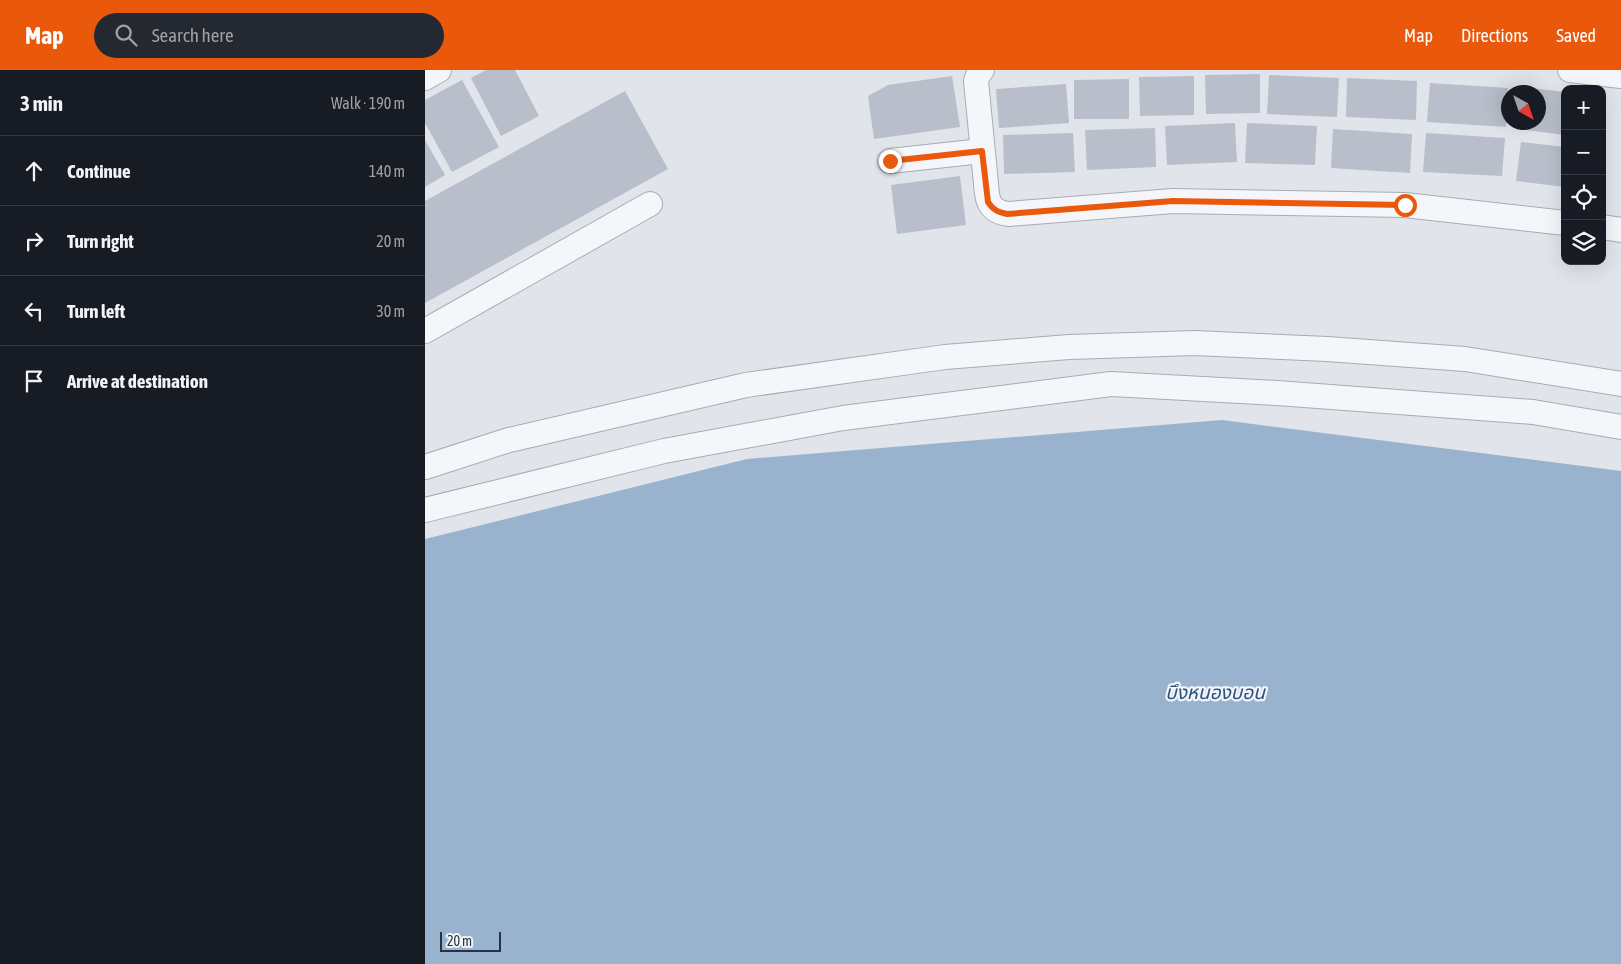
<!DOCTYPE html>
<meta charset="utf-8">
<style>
body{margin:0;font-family:"Asap Condensed","Noto Sans Thai",sans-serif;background:#242831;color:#f1f3f6}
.controls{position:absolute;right:15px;top:15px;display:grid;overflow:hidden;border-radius:10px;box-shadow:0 5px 20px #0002}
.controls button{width:45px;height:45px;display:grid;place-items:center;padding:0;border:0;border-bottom:1px solid #363941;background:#171b24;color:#f1f3f6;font:25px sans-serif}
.compass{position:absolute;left:1076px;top:15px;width:45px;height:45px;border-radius:50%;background:#171b24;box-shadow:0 5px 20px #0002;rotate:140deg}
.scale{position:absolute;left:15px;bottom:12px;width:61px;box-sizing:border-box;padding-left:5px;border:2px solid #283245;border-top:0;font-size:14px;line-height:18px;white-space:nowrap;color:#283245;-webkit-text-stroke:4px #f1f4f8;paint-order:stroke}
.stop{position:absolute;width:15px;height:15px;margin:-11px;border:4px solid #ea580c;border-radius:50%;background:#fff}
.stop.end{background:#ea580c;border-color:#fff;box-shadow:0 1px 5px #0008}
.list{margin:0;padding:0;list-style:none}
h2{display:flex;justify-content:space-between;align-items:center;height:65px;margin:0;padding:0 20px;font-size:21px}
h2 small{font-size:16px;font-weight:400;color:#9ea1a6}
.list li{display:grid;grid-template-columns:32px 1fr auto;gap:15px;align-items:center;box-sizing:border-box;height:70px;padding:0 20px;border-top:1px solid #363941}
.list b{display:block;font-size:19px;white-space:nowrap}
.list em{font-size:16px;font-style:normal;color:#9ea1a6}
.icon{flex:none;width:28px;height:28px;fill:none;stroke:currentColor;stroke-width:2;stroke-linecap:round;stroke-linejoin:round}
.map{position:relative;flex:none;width:1196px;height:894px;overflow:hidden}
header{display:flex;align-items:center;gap:30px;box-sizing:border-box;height:70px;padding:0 25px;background:#ea580c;color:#fff}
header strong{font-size:24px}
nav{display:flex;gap:28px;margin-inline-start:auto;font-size:18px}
.search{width:350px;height:45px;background:#242831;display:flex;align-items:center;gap:12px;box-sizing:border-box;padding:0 18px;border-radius:28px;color:#9ea1a6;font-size:19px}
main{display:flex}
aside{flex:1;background:#171b24}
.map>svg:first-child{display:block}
.water{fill:#99b3cf}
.building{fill:#b8beca}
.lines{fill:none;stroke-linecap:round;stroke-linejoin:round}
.minor-casing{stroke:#a6acb6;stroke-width:26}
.minor{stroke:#f5f6f9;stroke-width:24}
.route{stroke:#ea580c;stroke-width:6}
.labels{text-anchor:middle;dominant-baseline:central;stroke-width:4.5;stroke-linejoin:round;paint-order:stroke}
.water-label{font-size:19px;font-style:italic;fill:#2d517d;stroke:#f1f4f8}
</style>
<header>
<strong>Map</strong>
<div class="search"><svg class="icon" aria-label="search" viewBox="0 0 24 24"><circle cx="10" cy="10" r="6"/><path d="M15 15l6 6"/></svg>Search here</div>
<nav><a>Map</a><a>Directions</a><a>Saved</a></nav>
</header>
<main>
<aside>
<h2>3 min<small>Walk · 190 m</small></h2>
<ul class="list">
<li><svg class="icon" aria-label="ahead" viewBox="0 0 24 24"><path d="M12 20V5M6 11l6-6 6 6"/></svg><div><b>Continue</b></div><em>140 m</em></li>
<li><svg class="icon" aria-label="right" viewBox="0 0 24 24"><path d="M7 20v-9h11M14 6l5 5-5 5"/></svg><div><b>Turn right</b></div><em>20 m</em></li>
<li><svg class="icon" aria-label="left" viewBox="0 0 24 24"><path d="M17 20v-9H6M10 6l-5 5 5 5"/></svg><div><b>Turn left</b></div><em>30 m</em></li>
<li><svg class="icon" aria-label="arrive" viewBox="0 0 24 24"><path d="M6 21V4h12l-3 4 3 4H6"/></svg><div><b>Arrive at destination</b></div></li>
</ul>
</aside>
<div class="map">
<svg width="1196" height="894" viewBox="0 0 1196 894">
<rect width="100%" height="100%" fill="#e1e5eb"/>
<path class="water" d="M 797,350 L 1196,401 L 1196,894 L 0,894 L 0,469 L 322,389 Z"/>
<g class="building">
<path d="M 61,0 L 90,0 L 114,46 L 76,66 L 46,8 Z"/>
<path d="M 835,4 L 835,43 L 781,44 L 780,5 Z"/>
<path d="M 844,5 L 914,8 L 912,47 L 842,44 Z"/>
<path d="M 527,6 L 535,57 L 449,69 L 443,26 L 463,15 Z"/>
<path d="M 769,6 L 769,45 L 715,46 L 714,7 Z"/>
<path d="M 922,8 L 992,11 L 991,50 L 921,47 Z"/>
<path d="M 704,9 L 704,49 L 649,49 L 649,10 Z"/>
<path d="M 37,10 L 74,77 L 27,102 L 0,53 L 0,30 Z"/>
<path d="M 1005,13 L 1083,18 L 1081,57 L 1002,52 Z"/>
<path d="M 641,14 L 644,53 L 574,58 L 571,19 Z"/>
<path d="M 1098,17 L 1140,22 L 1140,65 L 1093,59 L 1094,52 L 1114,52 L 1114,22 L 1098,22 Z"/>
<path d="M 200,21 L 243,99 L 0,233 L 0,131 Z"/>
<path d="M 810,53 L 812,92 L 742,95 L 740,56 Z"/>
<path d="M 822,53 L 892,56 L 890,95 L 820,93 Z"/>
<path d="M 730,58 L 731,97 L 662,100 L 660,60 Z"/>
<path d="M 908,59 L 987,64 L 985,103 L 906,98 Z"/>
<path d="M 648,63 L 650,102 L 579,104 L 578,65 Z"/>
<path d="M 1001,63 L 1080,68 L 1077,106 L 998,102 Z"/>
<path d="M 0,70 L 20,105 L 0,117 Z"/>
<path d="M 1096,72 L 1140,77 L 1140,117 L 1091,111 Z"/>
<path d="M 535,106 L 541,155 L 472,164 L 466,115 Z"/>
</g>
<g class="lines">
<defs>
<g id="minor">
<path d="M 557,0 L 553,5 L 551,11 L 562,124 C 564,137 570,142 583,144 L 748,131 L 980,135 L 1140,153"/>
<path d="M 1145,0 L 1196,6"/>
<path d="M 0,8 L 14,0"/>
<path d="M 465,91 L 557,81"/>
<path d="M 1177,157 L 1196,160"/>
<path d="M 0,261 L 225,134"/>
<path d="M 0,397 L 84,370 L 321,315 L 520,287 L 644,277 L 770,273 L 902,279 L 1040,289 L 1196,314"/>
<path d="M 0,440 L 239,381 L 418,348 L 686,314 L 852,323 L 1108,342 L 1196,357"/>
</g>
</defs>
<use href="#minor" class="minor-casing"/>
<use href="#minor" class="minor"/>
</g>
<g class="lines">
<path class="route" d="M 465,91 L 557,81 L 563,132 C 568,140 573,142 582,144 L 748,131 L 980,135"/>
</g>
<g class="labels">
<g class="water-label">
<text x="790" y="622">บึงหนองบอน</text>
</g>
</g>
</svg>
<div class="controls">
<button>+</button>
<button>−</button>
<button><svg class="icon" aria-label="locate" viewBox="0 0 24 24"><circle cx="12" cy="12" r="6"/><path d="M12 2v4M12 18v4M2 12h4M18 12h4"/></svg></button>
<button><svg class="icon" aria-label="layers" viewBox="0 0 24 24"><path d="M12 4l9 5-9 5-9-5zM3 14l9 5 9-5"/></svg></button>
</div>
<svg class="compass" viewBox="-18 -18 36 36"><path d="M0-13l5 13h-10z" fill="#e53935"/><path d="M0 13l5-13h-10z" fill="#9ea1a6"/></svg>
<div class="scale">20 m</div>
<div class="stop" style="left:980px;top:135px"></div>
<div class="stop end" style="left:465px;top:91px"></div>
</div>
</main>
